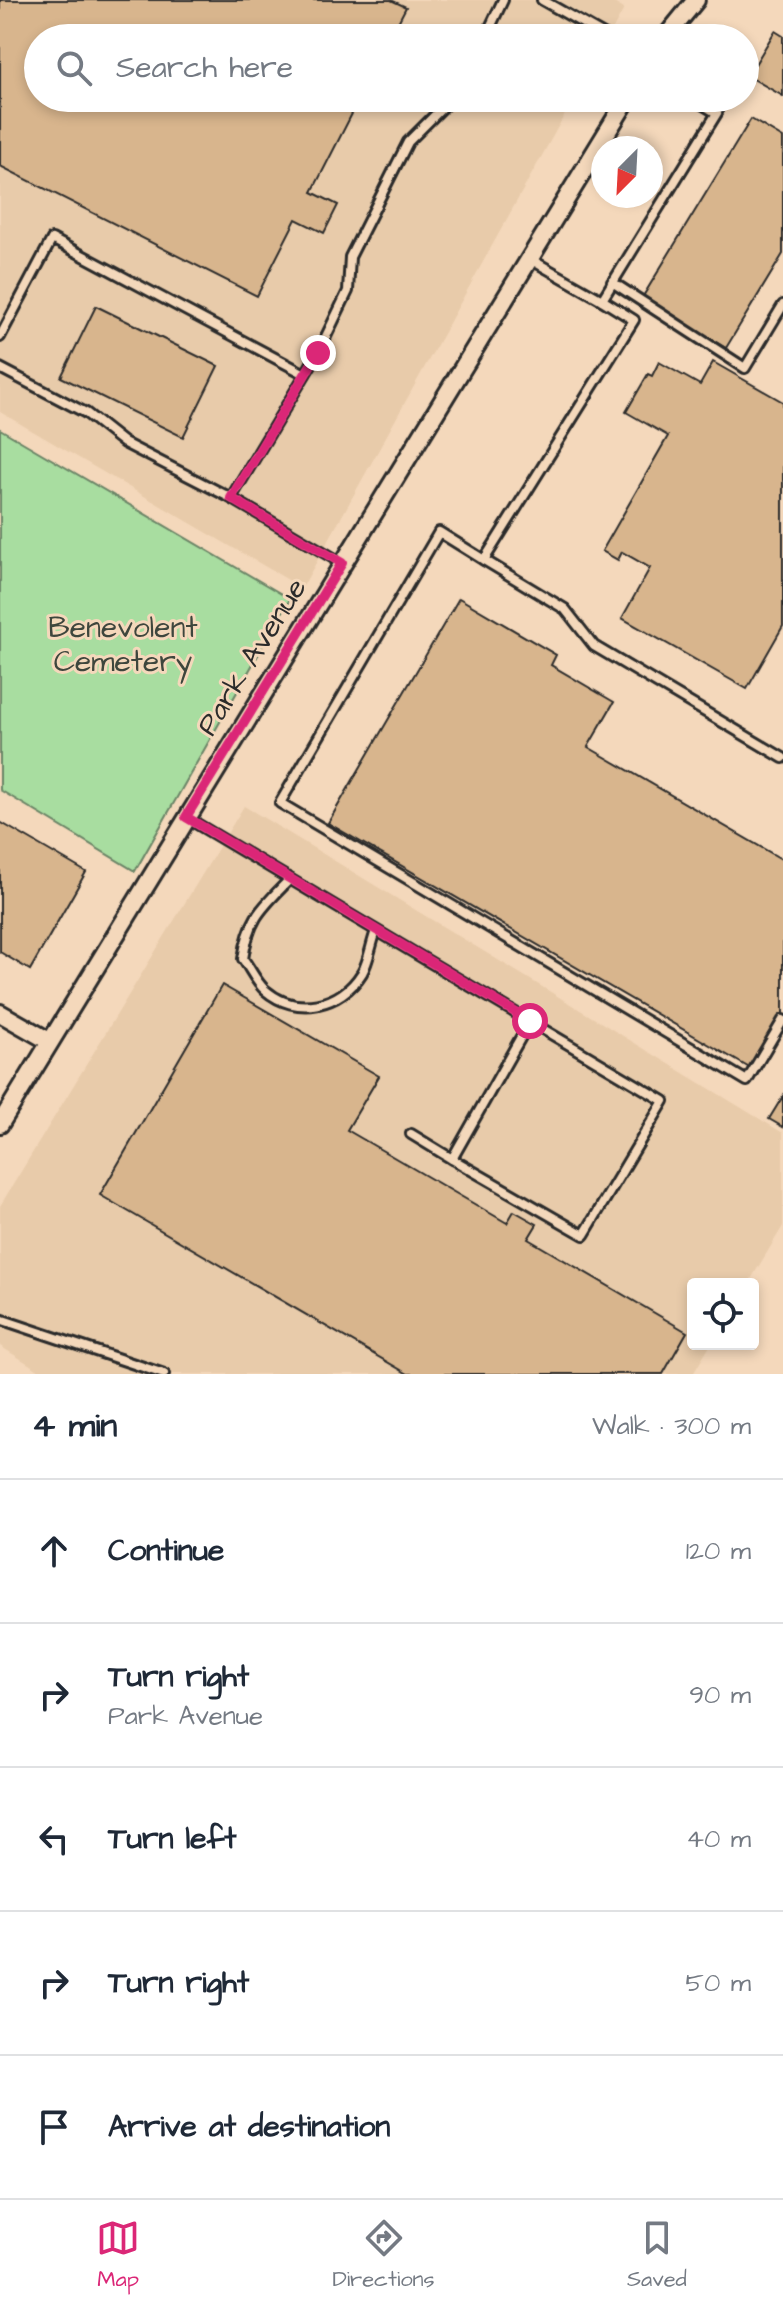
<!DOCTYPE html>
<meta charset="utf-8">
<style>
body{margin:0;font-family:"Architects Daughter",sans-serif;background:#f2f2f3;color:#1f2937}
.controls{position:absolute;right:24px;bottom:24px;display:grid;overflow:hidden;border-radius:8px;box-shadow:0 4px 12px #0003}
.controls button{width:72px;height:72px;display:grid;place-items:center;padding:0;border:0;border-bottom:2px solid #e0e1e3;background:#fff;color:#1f2937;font:40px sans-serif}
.compass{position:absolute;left:591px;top:136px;width:72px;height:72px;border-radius:50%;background:#fff;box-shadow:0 4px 12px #0003;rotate:204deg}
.stop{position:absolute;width:24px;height:24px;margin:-18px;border:6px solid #db2777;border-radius:50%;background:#fff}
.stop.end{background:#db2777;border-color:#fff;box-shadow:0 2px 8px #0008}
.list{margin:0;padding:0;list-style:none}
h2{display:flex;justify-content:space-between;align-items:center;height:104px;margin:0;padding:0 32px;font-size:34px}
h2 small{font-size:26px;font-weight:400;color:#747a83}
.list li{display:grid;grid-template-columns:52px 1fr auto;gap:24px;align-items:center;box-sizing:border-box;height:144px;padding:0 32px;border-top:2px solid #e0e1e3}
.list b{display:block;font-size:30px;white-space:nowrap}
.list p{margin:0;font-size:26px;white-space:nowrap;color:#747a83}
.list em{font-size:26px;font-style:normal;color:#747a83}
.icon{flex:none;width:44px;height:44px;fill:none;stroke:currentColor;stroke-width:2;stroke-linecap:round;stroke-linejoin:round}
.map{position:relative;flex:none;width:783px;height:1374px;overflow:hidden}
.search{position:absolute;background:#fff;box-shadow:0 4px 12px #0003;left:24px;right:24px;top:24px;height:88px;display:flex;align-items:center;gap:20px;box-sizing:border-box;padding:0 28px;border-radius:44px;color:#747a83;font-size:30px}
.sheet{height:824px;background:#fff}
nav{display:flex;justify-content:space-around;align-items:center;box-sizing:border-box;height:112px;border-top:2px solid #e0e1e3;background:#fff;font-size:22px;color:#747a83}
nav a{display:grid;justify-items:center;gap:4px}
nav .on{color:#db2777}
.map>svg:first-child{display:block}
.built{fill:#e8cbaa}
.green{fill:#a8dda0;stroke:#6a8466;stroke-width:2}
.building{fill:#d8b58d;stroke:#2b2b2b;stroke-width:2}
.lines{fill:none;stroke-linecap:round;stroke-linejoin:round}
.service-casing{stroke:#2b2b2b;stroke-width:14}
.minor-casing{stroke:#2b2b2b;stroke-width:22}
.service{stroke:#f4d8bb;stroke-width:8}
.minor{stroke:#f4d8bb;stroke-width:16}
.route{stroke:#db2777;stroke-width:10}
.labels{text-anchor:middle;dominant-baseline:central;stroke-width:6;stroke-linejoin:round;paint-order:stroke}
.park-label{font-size:30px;fill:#3e463d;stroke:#f4d8bb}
.street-label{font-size:30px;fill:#2b2b2b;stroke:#f4d8bb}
</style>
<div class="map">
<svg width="783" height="1374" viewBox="0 0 783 1374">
<rect width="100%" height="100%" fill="#f4d8bb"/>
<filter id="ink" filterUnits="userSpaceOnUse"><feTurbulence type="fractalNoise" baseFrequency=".0125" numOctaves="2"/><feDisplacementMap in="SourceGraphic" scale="16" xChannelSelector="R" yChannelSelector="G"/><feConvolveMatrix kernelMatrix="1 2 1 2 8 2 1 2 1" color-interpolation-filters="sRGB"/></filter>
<g filter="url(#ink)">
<g class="built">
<path d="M 0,0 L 609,0 L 624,9 L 608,38 L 38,38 L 38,98 L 574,98 L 302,588 L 0,412 Z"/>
<path d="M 244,806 L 783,1133 L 783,1226 L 748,1284 L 693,1284 L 693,1344 L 711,1344 L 693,1374 L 45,1374 L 0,1346 L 0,1206 Z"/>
</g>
<path class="green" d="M 0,429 L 290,599 L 135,871 L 0,790 Z"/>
<g class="building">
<path d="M 0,0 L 391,0 L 406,7 L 390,38 L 38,38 L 38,98 L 360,98 L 312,192 L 338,205 L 324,233 L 296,219 L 257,296 L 0,166 Z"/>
<path d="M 775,31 L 783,36 L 783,96 L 748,76 Z"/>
<path d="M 751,119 L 783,138 L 783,254 L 726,348 L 642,298 Z"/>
<path d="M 96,306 L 218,366 L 183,437 L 61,377 Z"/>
<path d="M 659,362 L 700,385 L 713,362 L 783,402 L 783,626 L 747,689 L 622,618 L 650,568 L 622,552 L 618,560 L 602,551 L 668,436 L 626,412 L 648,374 L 652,376 Z"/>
<path d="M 459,598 L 556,655 L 551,665 L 614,702 L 588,747 L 783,860 L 783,1019 L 753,1070 L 328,823 Z"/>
<path d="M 0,822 L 86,872 L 30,970 L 0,952 Z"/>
<path d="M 222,985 L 379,1076 L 347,1130 L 507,1223 L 514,1211 L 537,1224 L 528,1239 L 687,1332 L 663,1374 L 408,1374 L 100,1195 Z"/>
<path d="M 783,1096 L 783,1127 L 769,1119 Z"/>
</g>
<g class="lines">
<defs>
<g id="service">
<path d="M 542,0 L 609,38"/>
<path d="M 485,38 L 503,0"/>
<path d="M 530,259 L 602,300 L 717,113 L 692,98"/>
<path d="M 612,282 L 745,368 L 783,305"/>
<path d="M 602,300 L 634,320 L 484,560 L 565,609 L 594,646 L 783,758"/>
<path d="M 0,337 L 52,239 L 305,374"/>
<path d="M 0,368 L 86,413 L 124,443 L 231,498 L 342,563"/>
<path d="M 231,498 L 318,353 L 348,291 L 350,257 L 408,142 L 452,98"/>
<path d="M 484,560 L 439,532 L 280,803 L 747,1081 L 783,1020"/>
<path d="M 187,818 C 346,913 505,1006 664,1101 L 584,1235 L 452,1159 L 530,1021"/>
<path d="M 290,879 C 262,908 249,917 243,959 C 250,968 256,982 265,990 C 296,1017 341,1007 362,973 C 369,961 371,944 376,931"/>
<path d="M 411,1134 L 452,1159"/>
<path d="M 0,1319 L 164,1374"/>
</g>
<g id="minor">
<path d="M 665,38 L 696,0"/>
<path d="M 0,1013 L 49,1041"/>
<path d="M 0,1124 L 628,98"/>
</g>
</defs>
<use href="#service" class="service-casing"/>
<use href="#minor" class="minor-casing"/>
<use href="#service" class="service"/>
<use href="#minor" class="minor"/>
</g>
</g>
<g class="lines" filter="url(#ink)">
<path class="route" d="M 318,353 L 231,498 L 342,563 L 186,817 L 530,1021"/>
</g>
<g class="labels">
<g class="park-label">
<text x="123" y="628">Benevolent<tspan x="123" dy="34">Cemetery</tspan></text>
</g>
<g class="street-label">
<text transform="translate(252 657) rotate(-58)">Park Avenue</text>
</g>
</g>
</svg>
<div class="controls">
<button><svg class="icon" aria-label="locate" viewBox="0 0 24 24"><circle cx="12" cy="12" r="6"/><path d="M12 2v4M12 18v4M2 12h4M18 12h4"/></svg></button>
</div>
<svg class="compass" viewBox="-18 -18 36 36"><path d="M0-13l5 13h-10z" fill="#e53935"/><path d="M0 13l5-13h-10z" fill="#747a83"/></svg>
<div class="stop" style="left:530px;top:1021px"></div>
<div class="stop end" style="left:318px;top:353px"></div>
<div class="search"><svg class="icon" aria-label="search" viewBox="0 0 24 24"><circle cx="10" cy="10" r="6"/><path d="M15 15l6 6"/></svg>Search here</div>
</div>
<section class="sheet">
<h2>4 min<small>Walk · 300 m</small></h2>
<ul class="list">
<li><svg class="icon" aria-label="ahead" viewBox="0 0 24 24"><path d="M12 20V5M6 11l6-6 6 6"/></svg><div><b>Continue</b></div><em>120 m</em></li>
<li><svg class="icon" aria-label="right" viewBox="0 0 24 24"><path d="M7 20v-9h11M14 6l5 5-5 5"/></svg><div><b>Turn right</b><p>Park Avenue</p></div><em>90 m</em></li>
<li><svg class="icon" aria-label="left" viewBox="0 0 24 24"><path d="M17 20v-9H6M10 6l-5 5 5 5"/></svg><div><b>Turn left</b></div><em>40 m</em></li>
<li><svg class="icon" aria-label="right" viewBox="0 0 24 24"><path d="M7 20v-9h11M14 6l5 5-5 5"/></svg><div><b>Turn right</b></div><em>50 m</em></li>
<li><svg class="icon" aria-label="arrive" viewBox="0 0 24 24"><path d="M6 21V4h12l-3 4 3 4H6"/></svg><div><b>Arrive at destination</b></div></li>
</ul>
</section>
<nav>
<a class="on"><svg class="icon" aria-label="map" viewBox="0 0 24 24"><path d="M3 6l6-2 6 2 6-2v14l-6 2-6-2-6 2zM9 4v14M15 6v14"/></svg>Map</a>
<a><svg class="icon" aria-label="directions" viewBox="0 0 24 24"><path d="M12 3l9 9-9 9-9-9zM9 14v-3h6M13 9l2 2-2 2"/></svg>Directions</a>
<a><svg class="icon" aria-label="saved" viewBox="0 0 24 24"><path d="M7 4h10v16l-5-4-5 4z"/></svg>Saved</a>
</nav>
